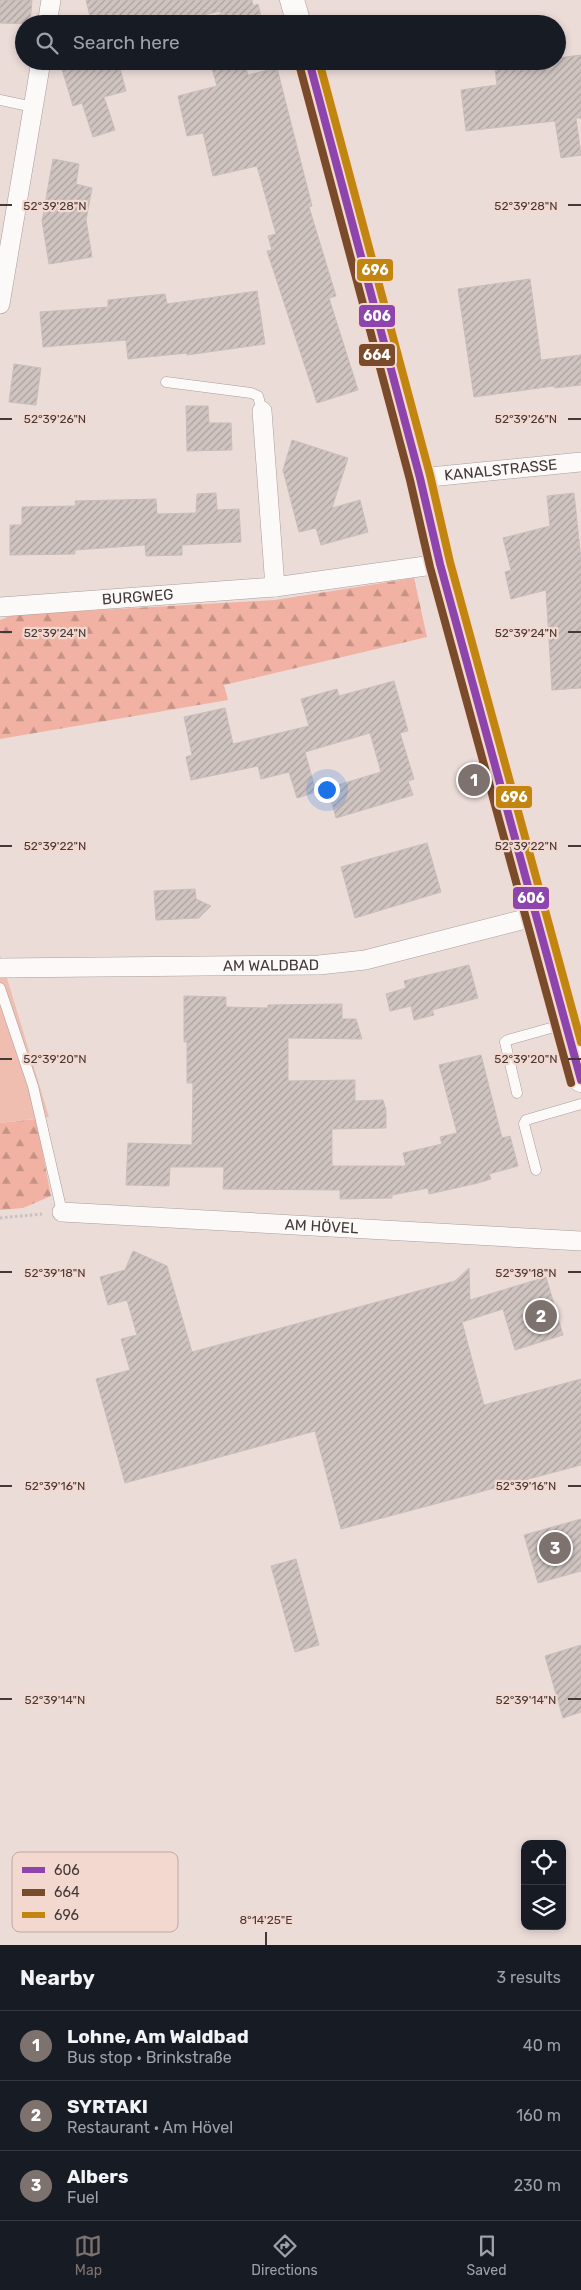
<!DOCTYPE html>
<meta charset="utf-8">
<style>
body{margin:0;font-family:Rubik,sans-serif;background:#242831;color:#f1f3f6}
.controls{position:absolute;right:15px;bottom:15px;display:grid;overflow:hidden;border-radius:10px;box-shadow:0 2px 8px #0003}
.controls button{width:45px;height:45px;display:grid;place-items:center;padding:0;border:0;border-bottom:1px solid #363941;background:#171b24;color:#f1f3f6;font:25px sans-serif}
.you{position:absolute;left:326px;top:789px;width:18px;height:18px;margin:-12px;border:4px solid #fff;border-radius:50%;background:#1a73e8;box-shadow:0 0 0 8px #1a73e833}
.badge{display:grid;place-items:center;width:32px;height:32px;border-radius:50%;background:#7e726f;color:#fff;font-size:16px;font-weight:700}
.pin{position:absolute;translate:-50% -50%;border:2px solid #fff;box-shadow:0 1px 5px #0006}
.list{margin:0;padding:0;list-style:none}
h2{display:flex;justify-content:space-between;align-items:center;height:65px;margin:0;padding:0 20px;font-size:21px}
h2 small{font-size:16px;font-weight:400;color:#9ea1a6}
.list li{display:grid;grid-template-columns:32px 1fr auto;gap:15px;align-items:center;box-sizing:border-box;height:70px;padding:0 20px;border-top:1px solid #363941}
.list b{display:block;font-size:19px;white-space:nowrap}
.list p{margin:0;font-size:16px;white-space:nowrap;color:#9ea1a6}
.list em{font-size:16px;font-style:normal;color:#9ea1a6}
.icon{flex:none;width:28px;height:28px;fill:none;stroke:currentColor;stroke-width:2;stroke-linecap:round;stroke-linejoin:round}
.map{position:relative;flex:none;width:581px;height:1945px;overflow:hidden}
.search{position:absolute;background:#171b24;box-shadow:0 2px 8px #0003;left:15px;right:15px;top:15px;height:55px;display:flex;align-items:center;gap:12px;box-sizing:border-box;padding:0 18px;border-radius:28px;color:#9ea1a6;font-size:19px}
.sheet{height:275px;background:#171b24}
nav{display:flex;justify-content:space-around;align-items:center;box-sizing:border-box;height:70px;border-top:1px solid #363941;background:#171b24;font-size:14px;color:#9ea1a6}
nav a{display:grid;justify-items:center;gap:2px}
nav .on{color:#7e726f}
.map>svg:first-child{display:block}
.forest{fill:url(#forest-firs)}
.park{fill:#f0beb0}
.building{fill:url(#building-hatch);stroke:#c9bebb}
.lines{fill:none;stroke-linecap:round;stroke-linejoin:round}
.service-casing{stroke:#a89d9a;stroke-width:11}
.minor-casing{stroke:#a89d9a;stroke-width:20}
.tertiary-casing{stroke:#a89d9a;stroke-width:25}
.path{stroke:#c6c1bf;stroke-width:3;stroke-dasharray:2.5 2.5;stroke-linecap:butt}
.service{stroke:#fcfaf9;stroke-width:10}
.minor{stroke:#fcfaf9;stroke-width:19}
.tertiary{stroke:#fcfaf9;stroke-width:24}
.bus-1-casing{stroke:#f3d8d0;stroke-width:11}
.bus-2-casing{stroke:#f3d8d0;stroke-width:11}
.bus-3-casing{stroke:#f3d8d0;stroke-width:11}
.bus-1{stroke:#8e44ad;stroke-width:8}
.bus-2{stroke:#7a4b2a;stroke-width:8}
.bus-3{stroke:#c18510;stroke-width:8}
.ticks{fill:none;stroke:#443936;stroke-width:2}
.labels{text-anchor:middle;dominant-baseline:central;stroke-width:4.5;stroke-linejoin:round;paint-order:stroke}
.street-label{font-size:15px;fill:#443936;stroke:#f3d8d0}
.key{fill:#f3d8d0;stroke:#bea8a2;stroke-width:1}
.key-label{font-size:14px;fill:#443936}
.ticks-label{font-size:12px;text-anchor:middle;fill:#443936;stroke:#f3d8d0;stroke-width:4.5;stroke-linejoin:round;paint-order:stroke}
.line-badge{stroke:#f3d8d0;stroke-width:2}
.badge-label{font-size:14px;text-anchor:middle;font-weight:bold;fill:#fff}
</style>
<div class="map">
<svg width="581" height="1945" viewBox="0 0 581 1945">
<defs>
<pattern id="forest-firs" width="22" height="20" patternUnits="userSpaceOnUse" patternTransform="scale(1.25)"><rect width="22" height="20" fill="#f1b2a3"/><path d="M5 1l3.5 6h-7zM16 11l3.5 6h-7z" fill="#c59286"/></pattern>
<pattern id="building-hatch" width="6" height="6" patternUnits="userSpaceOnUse" patternTransform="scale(1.25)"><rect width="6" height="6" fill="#cfc4c0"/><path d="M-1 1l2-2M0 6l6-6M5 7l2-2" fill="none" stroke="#aaa09d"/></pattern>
</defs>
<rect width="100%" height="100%" fill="#ebdcd8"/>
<g class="forest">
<path d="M 414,578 L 427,637 L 224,685 L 228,700 L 0,739 L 0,620 L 13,615 L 275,600 Z"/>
<path d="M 36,1119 L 51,1196 L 23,1208 L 0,1210 L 0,1123 Z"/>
</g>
<path class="park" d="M 0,955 L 49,1117 L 0,1123 Z"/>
<g class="building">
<path d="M 0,0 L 32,0 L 30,24 L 0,23 Z"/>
<path d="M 86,0 L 252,0 L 253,6 L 258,4 L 263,24 L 208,24 L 207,18 L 221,14 L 220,11 L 168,24 L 92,24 Z"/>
<path d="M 581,55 L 581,118 L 576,118 L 581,155 L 561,158 L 555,121 L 466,131 L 461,90 L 497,85 L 494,61 L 557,61 L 557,58 Z"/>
<path d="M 90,61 L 118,61 L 126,91 L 104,97 L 115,130 L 93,137 L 82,103 L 73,106 L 62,69 Z"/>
<path d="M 210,61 L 244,61 L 248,75 L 277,68 L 312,206 L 309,207 L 336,296 L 329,298 L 358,390 L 317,403 L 267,251 L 272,250 L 268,236 L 276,234 L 257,166 L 213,176 L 203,133 L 187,136 L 178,96 L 217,86 Z"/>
<path d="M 53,159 L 79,164 L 76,184 L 92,188 L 86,220 L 92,257 L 49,264 L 42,221 Z"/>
<path d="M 530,279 L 541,360 L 581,355 L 581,385 L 555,388 L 554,386 L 474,397 L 458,289 Z"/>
<path d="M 257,291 L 265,344 L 187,355 L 187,353 L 128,359 L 126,340 L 43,347 L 40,312 L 108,307 L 108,300 L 165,294 L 167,304 Z"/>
<path d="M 14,364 L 41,368 L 36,405 L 9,402 Z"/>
<path d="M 186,406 L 208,406 L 209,423 L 231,423 L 232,450 L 187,451 Z"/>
<path d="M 292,440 L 348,458 L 332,508 L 360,500 L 368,532 L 321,545 L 316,528 L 299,532 L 283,470 Z"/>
<path d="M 216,493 L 217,510 L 239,509 L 241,542 L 182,545 L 182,555 L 146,556 L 145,545 L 75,550 L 75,554 L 10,555 L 10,525 L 22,525 L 22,507 L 76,506 L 75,501 L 156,499 L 157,514 L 196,513 L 197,494 Z"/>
<path d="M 574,493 L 581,559 L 581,688 L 552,690 L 546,590 L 511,599 L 505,572 L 511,570 L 503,538 L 550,526 L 547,496 Z"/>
<path d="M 394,681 L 408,731 L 400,733 L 414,779 L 408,781 L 413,795 L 336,818 L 328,788 L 381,772 L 370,733 L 305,752 L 316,792 L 297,798 L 289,772 L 261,779 L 258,766 L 191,780 L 186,757 L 192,755 L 184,717 L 225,708 L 233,744 L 309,726 L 301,699 L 337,689 L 339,696 Z"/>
<path d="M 427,843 L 441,892 L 355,918 L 341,867 Z"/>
<path d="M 195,889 L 196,899 L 211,906 L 199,918 L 156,920 L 154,891 Z"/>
<path d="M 469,965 L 478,998 L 432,1010 L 434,1015 L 414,1020 L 411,1006 L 390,1011 L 386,994 L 406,988 L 404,981 Z"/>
<path d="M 184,996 L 226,997 L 226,1007 L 268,1008 L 268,1005 L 342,1004 L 342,1019 L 356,1019 L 362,1039 L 288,1038 L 288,1081 L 355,1080 L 355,1101 L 383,1100 L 386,1110 L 386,1128 L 332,1129 L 332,1166 L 406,1166 L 403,1153 L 442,1144 L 440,1137 L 457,1133 L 439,1065 L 481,1055 L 502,1138 L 510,1136 L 518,1166 L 489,1174 L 491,1179 L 478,1183 L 429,1194 L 428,1188 L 392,1195 L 392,1198 L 340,1199 L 340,1190 L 223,1189 L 224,1167 L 170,1167 L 169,1186 L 126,1185 L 128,1143 L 192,1145 L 193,1083 L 187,1083 L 187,1042 L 184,1042 Z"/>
<path d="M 133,1251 L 167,1266 L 192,1352 L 455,1281 L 469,1268 L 470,1300 L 546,1277 L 563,1335 L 515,1350 L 503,1309 L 462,1322 L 484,1405 L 581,1379 L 581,1465 L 341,1529 L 315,1431 L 125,1483 L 96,1379 L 130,1370 L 121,1339 L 137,1335 L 127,1300 L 108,1305 L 100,1277 L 125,1270 Z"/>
<path d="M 581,1519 L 581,1571 L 538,1583 L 524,1535 Z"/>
<path d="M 296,1559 L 319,1645 L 295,1652 L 271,1566 Z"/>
<path d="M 581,1645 L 581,1712 L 563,1718 L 545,1656 Z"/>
</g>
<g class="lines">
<defs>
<g id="service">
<path d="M 0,100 L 33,107"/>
<path d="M 166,382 L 251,393 L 258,396 L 262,411"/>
<path d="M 0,988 L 33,1086 L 62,1212"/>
<path d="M 517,1093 L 505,1042 L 508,1040 L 565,1024"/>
<path d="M 536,1170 L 524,1124 L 526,1120 L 581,1104"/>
</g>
<g id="minor">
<path d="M 47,24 L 51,0"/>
<path d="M 0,304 L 41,61"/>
<path d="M 262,411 L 275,587"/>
<path id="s1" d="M 420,478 L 581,462"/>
<path id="s2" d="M 0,607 L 275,587 L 440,564"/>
<path id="s3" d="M 0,968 L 319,965 L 365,960 L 537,916"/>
<path id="s4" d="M 62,1212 L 581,1241"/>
</g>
<g id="tertiary">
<path d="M 292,0 L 299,24"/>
<path d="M 309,61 L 420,478 L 440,564 L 581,1080"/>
</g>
</defs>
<use href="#service" class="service-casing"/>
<use href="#minor" class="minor-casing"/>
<use href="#tertiary" class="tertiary-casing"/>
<path class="path" d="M 0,1218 L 42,1214"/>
<use href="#service" class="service"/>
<use href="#minor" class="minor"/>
<use href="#tertiary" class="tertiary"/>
<defs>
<path id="bus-1" d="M 309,61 L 420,478 L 440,564 L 581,1080"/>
<path id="bus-2" d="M 299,64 L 410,480 L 430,567 L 571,1083"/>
<path id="bus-3" d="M 319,61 L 430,475 L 450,562 L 581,1042"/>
</defs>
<use href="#bus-1" class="bus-1-casing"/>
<use href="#bus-2" class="bus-2-casing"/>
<use href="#bus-3" class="bus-3-casing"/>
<use href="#bus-1" class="bus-1"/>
<use href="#bus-2" class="bus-2"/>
<use href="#bus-3" class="bus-3"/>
</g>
<path class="ticks" d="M 0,205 L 12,205M 568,205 L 581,205M 0,419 L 12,419M 568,419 L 581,419M 0,632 L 12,632M 568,632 L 581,632M 0,846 L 12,846M 568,846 L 581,846M 0,1059 L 12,1059M 568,1059 L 581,1059M 0,1272 L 12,1272M 568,1272 L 581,1272M 0,1486 L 12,1486M 568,1486 L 581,1486M 0,1699 L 12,1699M 568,1699 L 581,1699M 266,1932 L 266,1945"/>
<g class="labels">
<g class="street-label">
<text stroke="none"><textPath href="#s1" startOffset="81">KANALSTRASSE</textPath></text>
<text stroke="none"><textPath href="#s2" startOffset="138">BURGWEG</textPath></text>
<text stroke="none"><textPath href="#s3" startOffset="271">AM WALDBAD</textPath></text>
<text stroke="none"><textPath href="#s4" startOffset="260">AM HÖVEL</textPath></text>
</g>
</g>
<rect x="12" y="1852" width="166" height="80" rx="8" class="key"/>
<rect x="22" y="1867" width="23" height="6" fill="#8e44ad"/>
<rect x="22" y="1889" width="23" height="7" fill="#7a4b2a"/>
<rect x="22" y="1912" width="23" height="6" fill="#c18510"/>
<g class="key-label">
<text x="54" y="1875">606</text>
<text x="54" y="1897">664</text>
<text x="54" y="1920">696</text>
</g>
<g class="ticks-label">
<text x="55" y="210">52°39'28"N</text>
<text x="526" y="210">52°39'28"N</text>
<text x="55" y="423">52°39'26"N</text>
<text x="526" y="423">52°39'26"N</text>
<text x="55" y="637">52°39'24"N</text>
<text x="526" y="637">52°39'24"N</text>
<text x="55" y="850">52°39'22"N</text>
<text x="526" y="850">52°39'22"N</text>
<text x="55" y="1063">52°39'20"N</text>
<text x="526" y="1063">52°39'20"N</text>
<text x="55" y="1277">52°39'18"N</text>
<text x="526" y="1277">52°39'18"N</text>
<text x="55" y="1490">52°39'16"N</text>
<text x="526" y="1490">52°39'16"N</text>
<text x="55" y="1704">52°39'14"N</text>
<text x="526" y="1704">52°39'14"N</text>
<text x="266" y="1924">8°14'25"E</text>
</g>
<g class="line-badge">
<rect x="356" y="258" width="38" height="24" rx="5" fill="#c18510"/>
<rect x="358" y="304" width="38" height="24" rx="5" fill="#8e44ad"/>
<rect x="358" y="343" width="38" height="24" rx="5" fill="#7a4b2a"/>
<rect x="495" y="785" width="38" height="24" rx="5" fill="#c18510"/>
<rect x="512" y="886" width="38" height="24" rx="5" fill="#8e44ad"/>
</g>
<g class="badge-label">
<text x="375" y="275">696</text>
<text x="377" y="321">606</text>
<text x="377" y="360">664</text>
<text x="514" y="802">696</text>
<text x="531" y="903">606</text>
</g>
</svg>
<div class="controls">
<button><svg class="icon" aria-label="locate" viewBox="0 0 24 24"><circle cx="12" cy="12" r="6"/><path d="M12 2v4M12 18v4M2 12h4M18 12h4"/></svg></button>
<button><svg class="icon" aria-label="layers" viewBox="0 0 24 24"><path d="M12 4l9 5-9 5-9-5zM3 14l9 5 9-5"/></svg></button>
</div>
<div class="you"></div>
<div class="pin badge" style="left:474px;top:780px">1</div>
<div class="pin badge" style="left:541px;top:1316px">2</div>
<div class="pin badge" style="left:555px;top:1548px">3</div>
<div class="search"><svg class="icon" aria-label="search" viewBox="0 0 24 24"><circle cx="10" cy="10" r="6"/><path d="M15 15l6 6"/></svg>Search here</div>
</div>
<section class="sheet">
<h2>Nearby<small>3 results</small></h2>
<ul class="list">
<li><span class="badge">1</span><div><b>Lohne, Am Waldbad</b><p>Bus stop · Brinkstraße</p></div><em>40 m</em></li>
<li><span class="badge">2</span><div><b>SYRTAKI</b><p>Restaurant · Am Hövel</p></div><em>160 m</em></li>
<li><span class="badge">3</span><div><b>Albers</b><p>Fuel</p></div><em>230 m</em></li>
</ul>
</section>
<nav>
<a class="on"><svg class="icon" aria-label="map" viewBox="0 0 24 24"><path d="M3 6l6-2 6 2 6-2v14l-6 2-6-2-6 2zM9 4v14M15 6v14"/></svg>Map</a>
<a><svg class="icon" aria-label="directions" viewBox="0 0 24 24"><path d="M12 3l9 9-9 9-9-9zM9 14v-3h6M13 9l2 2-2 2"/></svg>Directions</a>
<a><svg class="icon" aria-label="saved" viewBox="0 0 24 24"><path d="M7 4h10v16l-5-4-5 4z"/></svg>Saved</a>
</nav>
